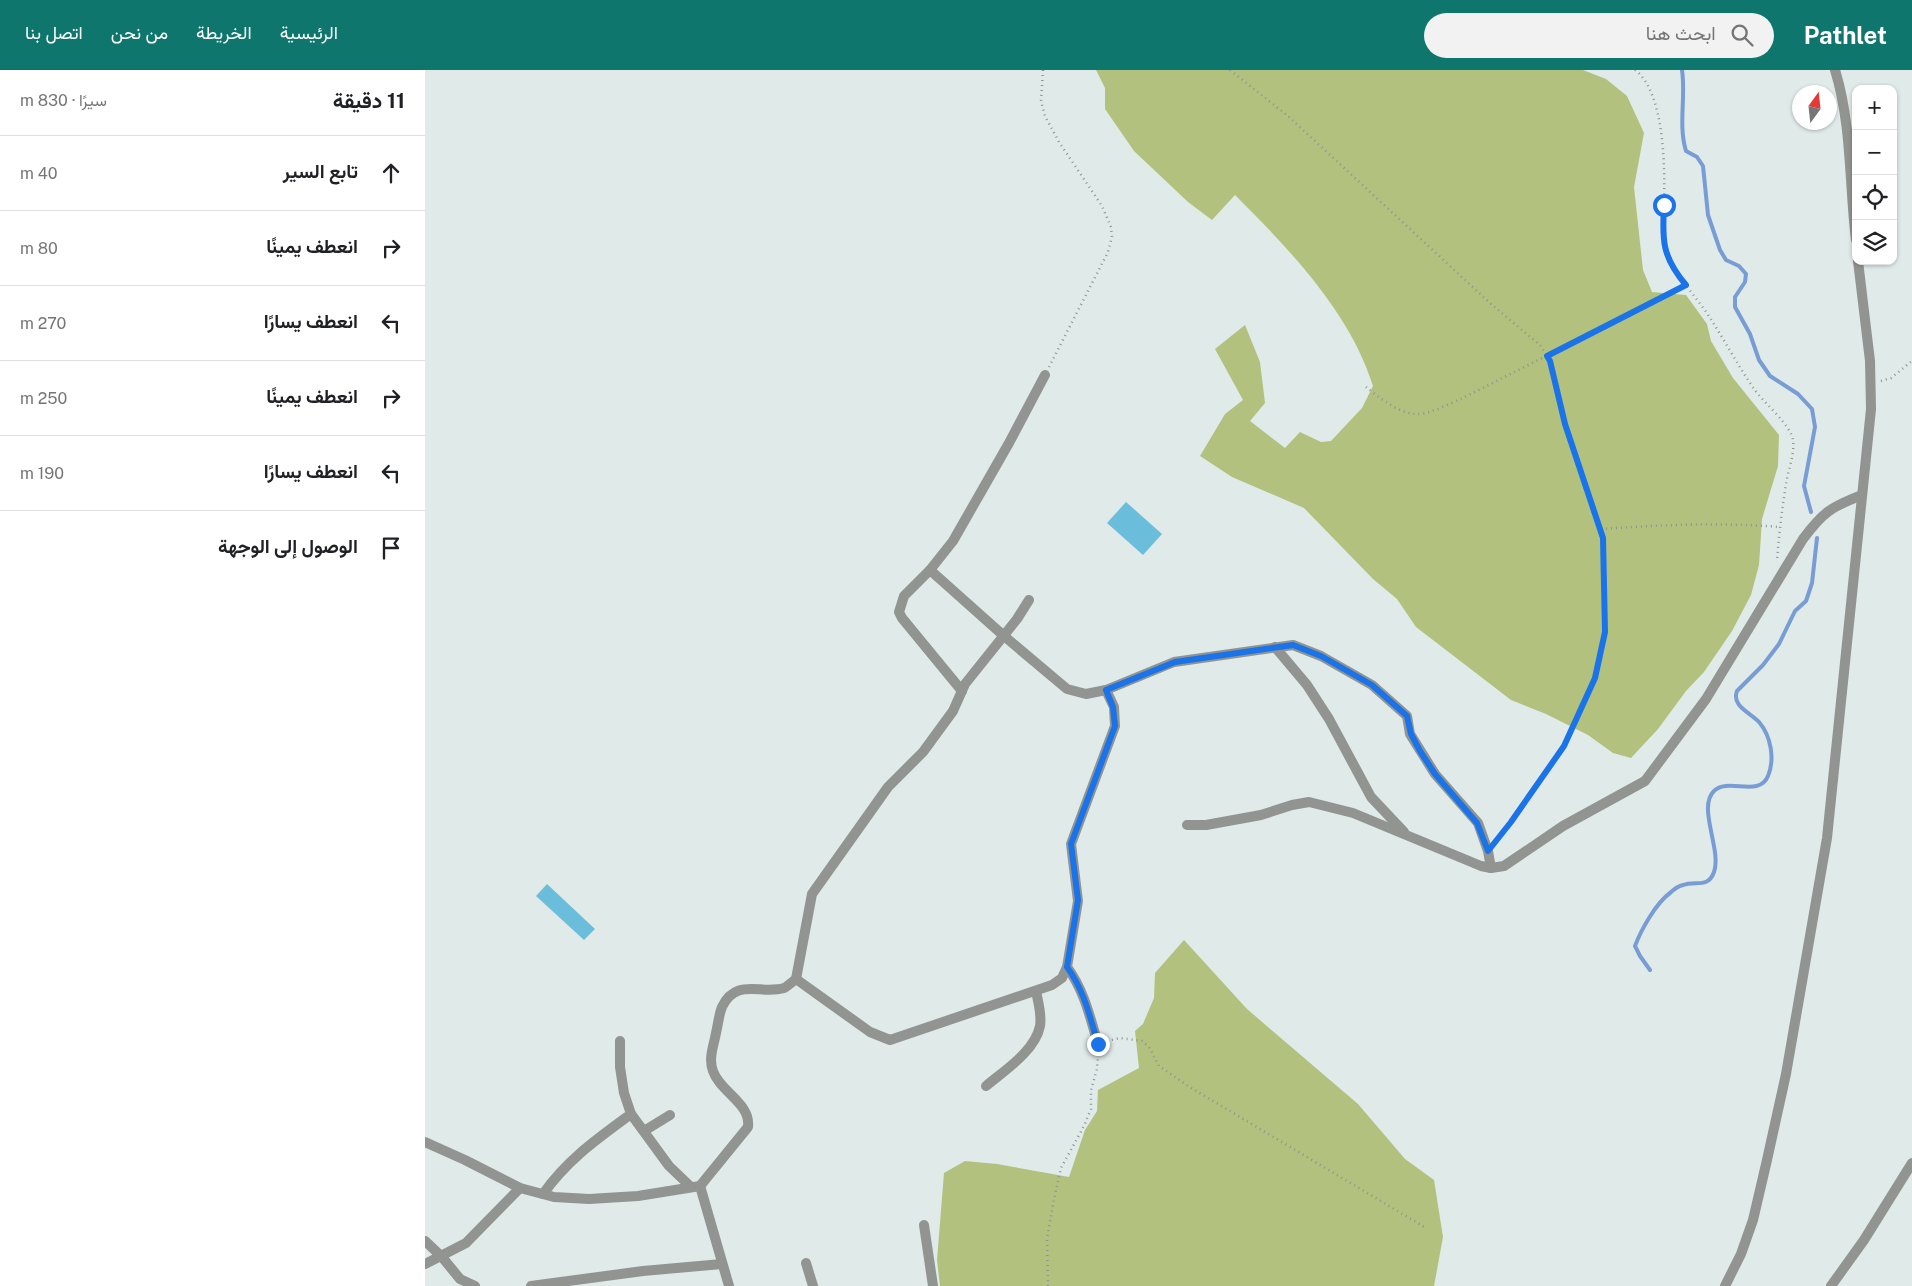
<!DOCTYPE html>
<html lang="ar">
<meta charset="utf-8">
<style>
body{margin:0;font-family:"Public Sans",Vazirmatn,sans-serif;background:#f2f2f2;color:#202124;direction:rtl}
.controls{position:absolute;right:15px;top:15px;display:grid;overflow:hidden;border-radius:10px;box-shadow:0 1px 4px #0004}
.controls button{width:45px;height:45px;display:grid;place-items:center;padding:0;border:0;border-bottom:1px solid #e0e0e0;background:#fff;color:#202124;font:25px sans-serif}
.compass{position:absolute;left:1367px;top:15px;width:45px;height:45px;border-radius:50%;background:#fff;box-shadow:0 1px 4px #0004;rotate:15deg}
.stop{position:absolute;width:15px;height:15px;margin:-11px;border:4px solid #1a73e8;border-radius:50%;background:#fff}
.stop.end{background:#1a73e8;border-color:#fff;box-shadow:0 1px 5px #0008}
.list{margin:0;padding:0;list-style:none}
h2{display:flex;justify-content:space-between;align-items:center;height:65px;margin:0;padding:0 20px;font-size:21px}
h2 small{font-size:16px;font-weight:400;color:#757577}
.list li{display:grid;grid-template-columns:32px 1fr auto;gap:15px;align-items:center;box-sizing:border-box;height:75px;padding:0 20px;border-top:1px solid #e0e0e0}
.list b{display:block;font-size:19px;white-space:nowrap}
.list em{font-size:16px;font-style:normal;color:#757577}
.icon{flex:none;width:28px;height:28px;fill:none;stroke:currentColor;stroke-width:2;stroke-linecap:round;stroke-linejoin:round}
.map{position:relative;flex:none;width:1487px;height:1216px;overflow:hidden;direction:ltr}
header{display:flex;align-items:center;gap:30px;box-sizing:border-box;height:70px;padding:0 25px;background:#0f766e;color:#fff}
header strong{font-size:24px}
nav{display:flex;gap:28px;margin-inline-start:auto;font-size:18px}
.search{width:350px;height:45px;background:#f2f2f2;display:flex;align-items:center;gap:12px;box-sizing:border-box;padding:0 18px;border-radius:28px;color:#757577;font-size:19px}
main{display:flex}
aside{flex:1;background:#fff}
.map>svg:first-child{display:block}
.forest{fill:#b2c17d}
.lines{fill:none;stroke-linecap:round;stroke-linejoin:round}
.stream{stroke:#789dd4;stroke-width:4}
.building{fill:#6abedc}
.path{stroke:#8d9493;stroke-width:2.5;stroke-dasharray:1 4;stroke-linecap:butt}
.minor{stroke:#919491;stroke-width:10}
.tertiary{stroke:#919491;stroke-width:10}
.route{stroke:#1a73e8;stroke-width:6}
</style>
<header>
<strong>Pathlet</strong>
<div class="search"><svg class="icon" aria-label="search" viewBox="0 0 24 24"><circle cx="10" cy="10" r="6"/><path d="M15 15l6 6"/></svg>ابحث هنا</div>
<nav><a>الرئيسية</a><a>الخريطة</a><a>من نحن</a><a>اتصل بنا</a></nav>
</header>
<main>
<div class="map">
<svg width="1487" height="1216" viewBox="0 0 1487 1216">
<rect width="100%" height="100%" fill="#e0eae9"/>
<g class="forest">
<path d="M 671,0 L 1158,0 L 1181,9 L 1202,26 L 1219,63 L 1209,117 L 1218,200 L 1227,222 L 1261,225 L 1282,254 L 1286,271 L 1308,308 L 1354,365 L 1353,396 L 1337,449 L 1334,495 L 1326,525 L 1307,561 L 1279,602 L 1261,621 L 1233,659 L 1206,688 L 1188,683 L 1163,665 L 1121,644 L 1086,630 L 991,557 L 972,529 L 948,509 L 879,438 L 807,407 L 775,386 L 800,344 L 818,330 L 790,279 L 820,255 L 835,292 L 840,333 L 825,351 L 860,378 L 875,362 L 896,372 L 906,371 L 937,338 L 948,316 C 925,242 864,179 810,125 L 787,150 L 763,132 L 709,81 L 680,39 L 680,18 Z"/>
<path d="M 759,870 L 822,939 L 933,1034 L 980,1089 L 1009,1110 L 1018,1167 L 1009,1216 L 515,1216 L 512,1190 L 519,1103 L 540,1091 L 572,1094 L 644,1107 L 660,1060 L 672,1041 L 673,1020 L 714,998 L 710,961 L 718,954 L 729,928 L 730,903 Z"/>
</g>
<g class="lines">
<g class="stream">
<path d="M 1257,0 C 1261,27 1253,55 1261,81 L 1272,87 L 1278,96 L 1283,145 L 1295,180 L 1301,190 L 1314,196 L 1321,204 L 1320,212 L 1310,227 L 1310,237 L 1325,264 L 1334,290 L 1345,306 L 1373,324 L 1387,339 L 1390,357 L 1379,416 L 1386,442"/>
<path d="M 1225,900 L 1215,886 L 1210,876 C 1216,860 1231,833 1245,823 C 1248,820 1254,816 1258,815 C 1270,810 1283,819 1289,802 C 1297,780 1272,737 1289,721 C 1303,707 1334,728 1343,706 C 1350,689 1346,666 1334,652 C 1326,643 1306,636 1312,621 L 1338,595 L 1354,574 L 1370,541 L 1381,531 L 1387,513 L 1392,468"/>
</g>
</g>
<g class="building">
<path d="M 701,432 L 737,464 L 718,485 L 682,453 Z"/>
<path d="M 122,814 L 170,859 L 159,870 L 111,826 Z"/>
</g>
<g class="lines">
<g class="path">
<path d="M 618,0 L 616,31 L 620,46 L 634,72 L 677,136 L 686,157 L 687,167 L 683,182 L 624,297"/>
<path d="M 805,0 L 863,46 L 1066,234 L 1115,275 L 1125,291 L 1140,354 L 1178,468 L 1180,561 L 1170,608 L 1139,676 L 1071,770"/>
<path d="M 1210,0 C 1240,22 1240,100 1239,133 C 1239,144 1236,157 1238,167 C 1243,201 1270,223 1287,251 C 1301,273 1314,297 1329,319 C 1338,332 1366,355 1368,370 C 1370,384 1363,400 1361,414 C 1357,439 1354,465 1352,490"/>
<path d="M 1456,311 L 1466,308 L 1487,291"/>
<path d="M 941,317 C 955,328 974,344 993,344 C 1005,344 1026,333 1038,328 L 1261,215"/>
<path d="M 1176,459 C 1235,455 1295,452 1354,457"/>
<path d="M 682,971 L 695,968 L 717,971 L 724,977 L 734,996 L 763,1016 L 1001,1158"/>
<path d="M 623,1216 L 622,1169 L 629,1129 L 636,1098 L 659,1056 L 666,1039 L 666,1020 L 672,999 L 673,985"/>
</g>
<g class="minor">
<path d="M 505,500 L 579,566 L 642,619 L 661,624 L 681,620 L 749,592 L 868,575 L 896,586 L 947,615 L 982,646 L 985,664 L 1010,704 L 1053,753 L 1063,781 L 1066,798"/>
<path d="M 850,577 L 882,615 L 904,649 L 946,727 L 979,762"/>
<path d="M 537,621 L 477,548 L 474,542 L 479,526 L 505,500 L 528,471 L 584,373 L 620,305"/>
<path d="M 762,755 L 781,755 L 836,745 L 867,735 L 884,732 L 928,743 L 1056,796 L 1066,798 L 1079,796 L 1138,756 L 1220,711 L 1281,629 L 1378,469 C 1398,442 1406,437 1437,425"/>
<path d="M 642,897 C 659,920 665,947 673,974"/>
<path d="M 371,909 L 445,962 L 465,970 L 627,915 L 637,908 L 642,897 L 653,831 L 646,774 L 690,656 L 689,637 L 681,620"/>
<path d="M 195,971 L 195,997 L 199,1023 L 206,1044 L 244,1096 L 266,1117"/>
<path d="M 561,1016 C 580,1000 610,981 615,956 C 617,944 613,932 611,921"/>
<path d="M 219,1061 L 245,1045"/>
<path d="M 0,1072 L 40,1090 L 95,1118 L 129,1127 L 164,1129 L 213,1126 L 275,1116 L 304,1216"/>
<path d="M 275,1116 L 323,1057 C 326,1033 295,1022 288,1001 C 283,988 289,975 291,963 C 293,955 294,944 297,937 C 311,907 336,925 359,918 C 363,916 367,912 371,909 L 387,824 L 463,717 L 498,682 L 528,641 L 540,614 L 592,549 L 604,530"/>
<path d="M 118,1124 C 143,1089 172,1069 206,1044"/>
<path d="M 499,1155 L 508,1216"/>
<path d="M 0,1171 L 17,1187 L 35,1209 L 50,1216"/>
<path d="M 381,1193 L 388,1216"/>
<path d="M 0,1194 L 41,1173 L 95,1118"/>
<path d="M 106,1216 L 218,1201 L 297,1194"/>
<path d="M 1406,1216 L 1439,1170 L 1487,1093"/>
</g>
<g class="tertiary">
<path d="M 1410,0 C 1427,55 1424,113 1431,170"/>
<path d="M 1300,1216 L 1316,1184 L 1328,1150 L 1342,1090 L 1361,1004 L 1402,768 L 1446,339 L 1445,291 L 1433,191"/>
</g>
</g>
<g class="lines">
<path class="route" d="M 673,974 C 665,947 659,920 642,897 L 653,830 L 646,774 L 690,656 L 688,637 L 681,620 L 750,592 L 868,575 L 896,586 L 947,615 L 982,646 L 986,664 L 995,681 L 1010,704 L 1052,753 L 1063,781 L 1086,752 L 1139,676 L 1170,608 L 1180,562 L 1178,468 L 1140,354 L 1125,291 L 1122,286 L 1261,215 C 1237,187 1237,170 1239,135"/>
</g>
</svg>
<div class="controls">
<button>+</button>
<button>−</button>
<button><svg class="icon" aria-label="locate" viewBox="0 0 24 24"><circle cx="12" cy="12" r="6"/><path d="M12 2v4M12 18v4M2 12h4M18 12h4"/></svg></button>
<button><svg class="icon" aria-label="layers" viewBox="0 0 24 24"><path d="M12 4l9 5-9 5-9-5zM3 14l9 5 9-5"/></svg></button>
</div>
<svg class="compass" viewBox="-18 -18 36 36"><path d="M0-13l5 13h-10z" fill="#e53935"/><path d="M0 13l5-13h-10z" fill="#757577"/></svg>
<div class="stop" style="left:1239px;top:135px"></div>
<div class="stop end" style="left:673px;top:974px"></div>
</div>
<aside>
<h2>11 دقيقة<small>سيرًا · 830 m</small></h2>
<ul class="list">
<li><svg class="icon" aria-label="ahead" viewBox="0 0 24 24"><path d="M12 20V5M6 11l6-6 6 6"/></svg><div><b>تابع السير</b></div><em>40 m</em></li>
<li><svg class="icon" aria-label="right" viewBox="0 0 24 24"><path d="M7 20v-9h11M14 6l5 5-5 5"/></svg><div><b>انعطف يمينًا</b></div><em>80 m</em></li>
<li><svg class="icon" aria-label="left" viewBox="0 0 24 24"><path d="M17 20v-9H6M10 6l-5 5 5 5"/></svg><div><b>انعطف يسارًا</b></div><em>270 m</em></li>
<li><svg class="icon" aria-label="right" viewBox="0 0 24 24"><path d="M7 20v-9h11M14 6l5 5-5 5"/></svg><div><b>انعطف يمينًا</b></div><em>250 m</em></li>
<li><svg class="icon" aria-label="left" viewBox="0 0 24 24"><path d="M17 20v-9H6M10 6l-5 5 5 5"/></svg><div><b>انعطف يسارًا</b></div><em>190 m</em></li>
<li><svg class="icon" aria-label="arrive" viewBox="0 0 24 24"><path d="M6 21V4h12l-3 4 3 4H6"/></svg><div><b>الوصول إلى الوجهة</b></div></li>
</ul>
</aside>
</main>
